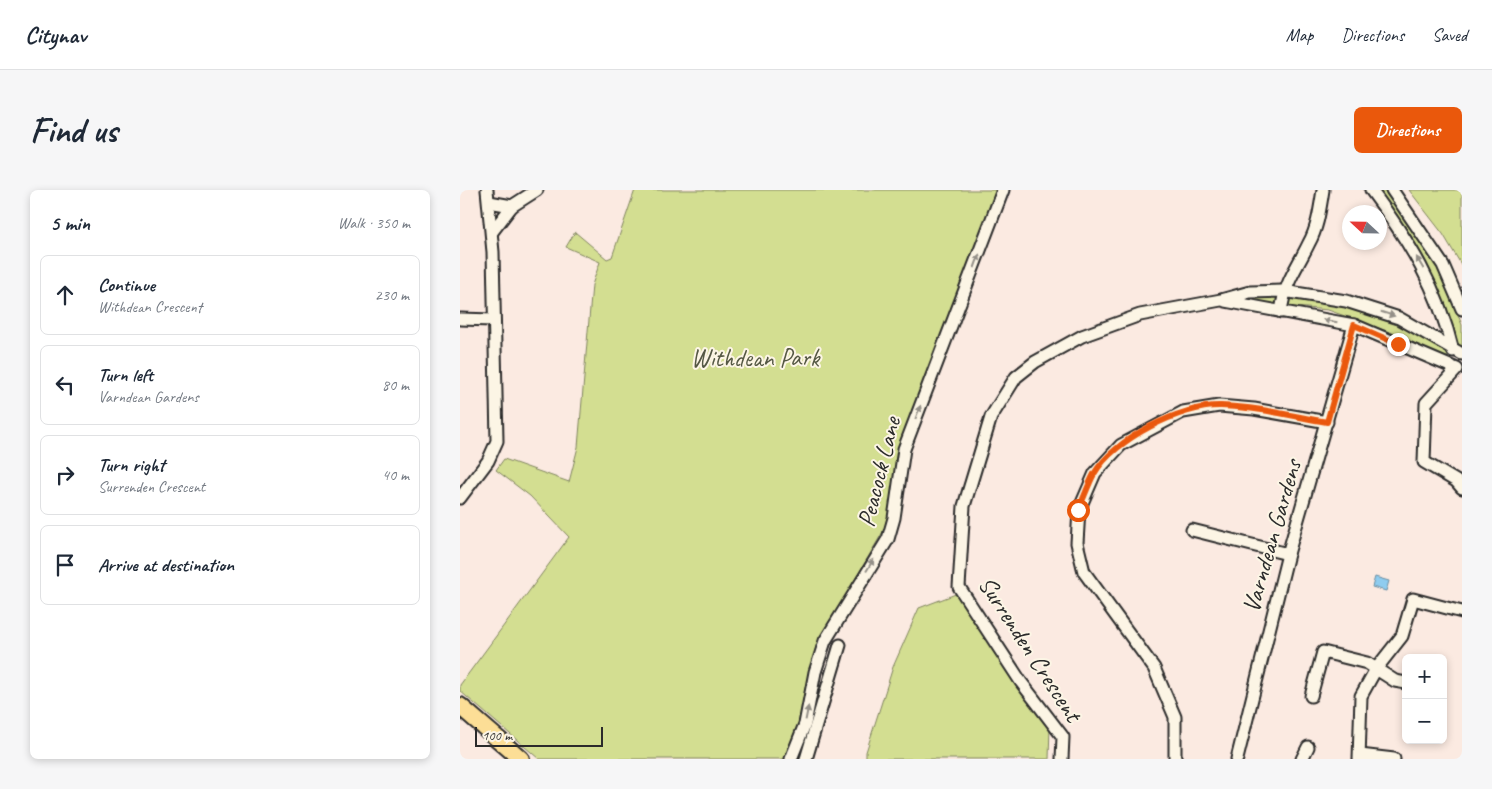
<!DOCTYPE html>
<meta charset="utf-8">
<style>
body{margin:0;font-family:Caveat,sans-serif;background:#f6f6f7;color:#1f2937}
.controls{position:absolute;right:15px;bottom:15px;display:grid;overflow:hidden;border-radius:8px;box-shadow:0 2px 8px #0003}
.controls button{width:45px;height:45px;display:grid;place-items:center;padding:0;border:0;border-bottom:1px solid #e0e1e3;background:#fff;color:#1f2937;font:25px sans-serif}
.compass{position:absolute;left:882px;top:15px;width:45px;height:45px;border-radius:50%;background:#fff;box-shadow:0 2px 8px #0003;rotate:292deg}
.scale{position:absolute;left:15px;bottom:12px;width:128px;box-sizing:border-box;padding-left:5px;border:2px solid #2b2b2b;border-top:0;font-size:14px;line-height:18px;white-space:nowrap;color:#2b2b2b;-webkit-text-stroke:4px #fcf5e5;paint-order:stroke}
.stop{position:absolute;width:15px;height:15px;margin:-11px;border:4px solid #ea580c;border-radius:50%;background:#fff}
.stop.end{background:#ea580c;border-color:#fff;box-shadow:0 1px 5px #0008}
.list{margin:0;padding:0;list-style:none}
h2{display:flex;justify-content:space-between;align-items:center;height:65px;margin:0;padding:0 20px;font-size:21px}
h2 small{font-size:16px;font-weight:400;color:#747a83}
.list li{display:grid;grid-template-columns:32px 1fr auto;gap:15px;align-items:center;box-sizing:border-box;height:80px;margin:0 10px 10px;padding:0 10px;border:1px solid #e0e1e3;border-radius:8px}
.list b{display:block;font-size:19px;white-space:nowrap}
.list p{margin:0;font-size:16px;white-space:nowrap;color:#747a83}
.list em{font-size:16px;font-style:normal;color:#747a83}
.icon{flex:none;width:28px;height:28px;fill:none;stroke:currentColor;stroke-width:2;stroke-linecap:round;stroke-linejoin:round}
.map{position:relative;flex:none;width:1002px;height:569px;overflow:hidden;border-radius:8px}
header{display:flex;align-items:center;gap:30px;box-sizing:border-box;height:70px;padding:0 25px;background:#fff;border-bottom:1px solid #e0e1e3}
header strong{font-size:24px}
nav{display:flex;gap:28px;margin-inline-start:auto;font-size:18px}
.intro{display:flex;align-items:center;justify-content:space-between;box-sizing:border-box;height:120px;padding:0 30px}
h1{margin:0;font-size:35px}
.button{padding:12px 22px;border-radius:8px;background:#ea580c;color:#fff;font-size:18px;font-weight:700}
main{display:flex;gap:30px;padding:0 30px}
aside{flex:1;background:#fff;border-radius:8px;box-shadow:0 2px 8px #0003}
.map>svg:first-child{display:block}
.green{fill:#d3de91;stroke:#7f845e}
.water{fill:#8eccef;stroke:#668ca1}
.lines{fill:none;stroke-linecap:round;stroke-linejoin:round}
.minor-casing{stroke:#2b2b2b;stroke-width:15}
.highway-casing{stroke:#2b2b2b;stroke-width:20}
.minor{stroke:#fcf5e5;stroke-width:11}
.highway{stroke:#fcde96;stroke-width:16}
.oneway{fill:#949088}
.route{stroke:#ea580c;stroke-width:6}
.labels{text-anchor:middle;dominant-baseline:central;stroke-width:4;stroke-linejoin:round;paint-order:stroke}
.park-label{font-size:25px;fill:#555844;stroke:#fcf5e5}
.street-label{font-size:25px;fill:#2b2b2b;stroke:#fcf5e5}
</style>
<header>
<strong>Citynav</strong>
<nav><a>Map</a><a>Directions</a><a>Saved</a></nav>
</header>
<div class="intro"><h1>Find us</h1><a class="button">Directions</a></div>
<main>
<aside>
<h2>5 min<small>Walk · 350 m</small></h2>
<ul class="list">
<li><svg class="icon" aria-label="ahead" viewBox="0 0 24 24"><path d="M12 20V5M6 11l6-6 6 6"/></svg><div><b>Continue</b><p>Withdean Crescent</p></div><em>230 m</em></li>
<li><svg class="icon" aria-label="left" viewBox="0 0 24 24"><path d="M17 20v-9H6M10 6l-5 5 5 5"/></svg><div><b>Turn left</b><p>Varndean Gardens</p></div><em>80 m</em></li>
<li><svg class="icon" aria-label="right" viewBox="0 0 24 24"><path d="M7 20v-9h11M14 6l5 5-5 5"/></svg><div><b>Turn right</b><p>Surrenden Crescent</p></div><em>40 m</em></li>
<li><svg class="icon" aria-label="arrive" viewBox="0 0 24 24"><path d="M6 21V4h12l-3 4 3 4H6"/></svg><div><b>Arrive at destination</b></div></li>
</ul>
</aside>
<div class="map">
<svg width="1002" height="569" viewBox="0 0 1002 569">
<rect width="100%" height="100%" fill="#fbeae1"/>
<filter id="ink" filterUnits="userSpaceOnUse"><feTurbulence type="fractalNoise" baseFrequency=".02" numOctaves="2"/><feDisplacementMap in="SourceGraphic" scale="10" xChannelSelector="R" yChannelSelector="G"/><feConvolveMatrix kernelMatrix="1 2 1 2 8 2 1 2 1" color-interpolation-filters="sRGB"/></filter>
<g filter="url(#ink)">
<g class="green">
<path d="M 175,0 L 541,0 L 445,245 L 431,328 L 356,456 L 340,534 L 329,569 L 79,569 L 0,501 L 0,495 L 109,347 L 70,306 L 36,280 L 44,269 L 109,292 L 118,257 L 132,95 L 140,72 L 106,57 L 115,42 L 147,69 L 152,67 Z"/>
<path d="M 916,0 L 928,0 L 980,78 L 1002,135 L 1002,159 L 996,157 Z"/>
<path d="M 949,0 L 1002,0 L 1002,76 L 983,44 Z"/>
<path d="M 790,102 L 886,111 L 937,132 L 989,159 L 987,171 L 941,146 L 868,120 L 761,110 Z"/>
<path d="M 501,402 L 590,536 L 589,569 L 406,569 L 406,562 L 433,477 L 459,418 Z"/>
</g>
<path class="water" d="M 915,387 L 929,391 L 926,401 L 912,397 Z"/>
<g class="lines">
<defs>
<g id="minor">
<path d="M 911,0 C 949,51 978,98 993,161"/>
<path d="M 932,0 L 983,75 L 1002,119"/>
<path d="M 29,12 L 52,16 L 77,0"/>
<path d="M 32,42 L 52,16"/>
<path d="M 765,111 L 894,135 L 997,179 L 966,213 L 964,272 L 996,291 L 1002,298"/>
<path d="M 821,122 C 825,91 836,80 849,53 C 858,37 860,18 863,0"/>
<path d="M 0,129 L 33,130"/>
<path d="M 0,308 L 28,271 L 37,251 L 33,62 L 27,0"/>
<path d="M 732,340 L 828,364"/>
<path d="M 851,506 L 863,462 L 907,473 L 935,491 L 946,493"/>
<path d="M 900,565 L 934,569"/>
<path d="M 331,569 L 345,534 L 355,482 L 365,451 L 428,349 L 434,328 L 444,259 L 543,0"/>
<path d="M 346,569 L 380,455"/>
<path d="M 602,569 L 603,547 L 561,492 L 499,397 L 504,316 L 531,227 L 556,187 L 575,172 L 622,146 L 680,125 L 761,110 L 790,102 L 823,101 L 886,111 L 939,128 L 1002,164"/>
<path d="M 715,569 L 715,527 L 694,478 L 624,382 L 617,353 L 619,320 L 635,283 L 661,255 L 723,222 L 759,216 L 794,219 L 867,232"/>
<path d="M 777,569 L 828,364 L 894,135"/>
<path d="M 842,569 L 848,557"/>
<path d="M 899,569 L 901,506 L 916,479 L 942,446 L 953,409 L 1002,422"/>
</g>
<path id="highway" d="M 0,516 L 61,569"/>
</defs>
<use href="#minor" class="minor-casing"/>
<use href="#highway" class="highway-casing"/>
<use href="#minor" class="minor"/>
<use href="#highway" class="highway"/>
</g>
<defs><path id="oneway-solid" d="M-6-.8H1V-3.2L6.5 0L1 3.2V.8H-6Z" transform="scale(1.25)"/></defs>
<g class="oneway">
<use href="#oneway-solid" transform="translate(517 71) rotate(-70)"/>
<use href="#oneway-solid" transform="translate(960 73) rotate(-120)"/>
<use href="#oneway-solid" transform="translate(928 124) rotate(18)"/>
<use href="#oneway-solid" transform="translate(870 131) rotate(-170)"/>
<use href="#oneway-solid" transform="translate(458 222) rotate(-69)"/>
<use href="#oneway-solid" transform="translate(410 375) rotate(-59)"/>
<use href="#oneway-solid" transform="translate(347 523) rotate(-79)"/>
</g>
</g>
<g class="lines" filter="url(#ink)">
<path class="route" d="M 618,320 C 624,308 628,295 634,284 C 654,249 721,215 761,216 C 797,217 832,226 867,232 L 894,135 L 938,154"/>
</g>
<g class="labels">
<g class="park-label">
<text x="295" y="168">Withdean Park</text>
</g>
<g class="street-label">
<text transform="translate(419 282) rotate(-76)">Peacock Lane</text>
<text transform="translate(812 346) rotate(-74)">Varndean Gardens</text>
<text transform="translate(570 459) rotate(57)">Surrenden Crescent</text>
</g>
</g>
</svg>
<div class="controls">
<button>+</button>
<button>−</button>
</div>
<svg class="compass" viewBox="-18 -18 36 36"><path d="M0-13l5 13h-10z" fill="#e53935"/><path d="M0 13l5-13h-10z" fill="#747a83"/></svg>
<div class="scale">100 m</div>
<div class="stop" style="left:618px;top:320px"></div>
<div class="stop end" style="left:938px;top:154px"></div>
</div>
</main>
